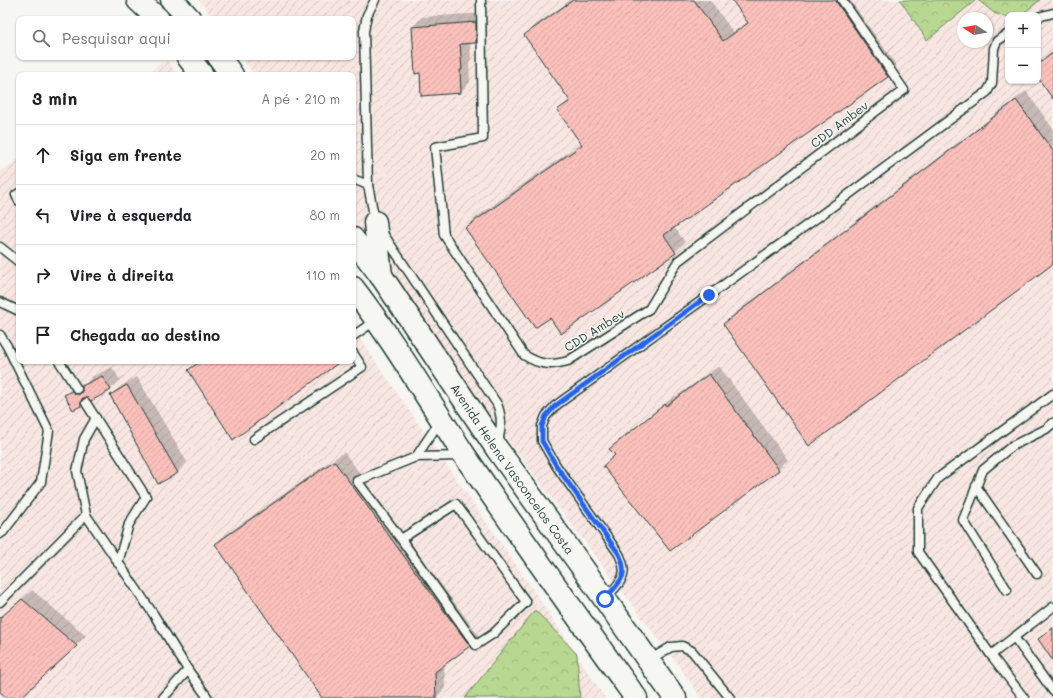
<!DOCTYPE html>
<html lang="pt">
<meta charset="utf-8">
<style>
body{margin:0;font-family:Mali,sans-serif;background:#f2f2f2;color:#202124}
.controls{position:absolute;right:12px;top:12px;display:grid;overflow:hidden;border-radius:8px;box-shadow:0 1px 3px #0004}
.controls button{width:36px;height:36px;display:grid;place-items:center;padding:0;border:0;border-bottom:1px solid #e0e0e0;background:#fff;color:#202124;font:20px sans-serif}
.compass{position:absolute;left:957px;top:12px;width:36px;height:36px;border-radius:50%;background:#fff;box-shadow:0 1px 3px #0004;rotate:281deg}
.stop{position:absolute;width:12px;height:12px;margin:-9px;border:3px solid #2563eb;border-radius:50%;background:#fff}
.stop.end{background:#2563eb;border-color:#fff;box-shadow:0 1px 4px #0008}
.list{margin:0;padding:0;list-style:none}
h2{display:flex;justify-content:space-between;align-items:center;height:52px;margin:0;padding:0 16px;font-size:17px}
h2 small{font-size:13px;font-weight:400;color:#757577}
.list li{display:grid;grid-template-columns:26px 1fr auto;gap:12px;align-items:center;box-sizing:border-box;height:60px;padding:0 16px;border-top:1px solid #e0e0e0}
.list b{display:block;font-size:15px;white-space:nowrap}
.list em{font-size:13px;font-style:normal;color:#757577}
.icon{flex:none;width:22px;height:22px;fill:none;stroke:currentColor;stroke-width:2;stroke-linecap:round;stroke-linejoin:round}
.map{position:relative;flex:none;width:1053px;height:698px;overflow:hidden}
.search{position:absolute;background:#fff;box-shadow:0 1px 3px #0004;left:16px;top:16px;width:340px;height:44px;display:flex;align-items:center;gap:10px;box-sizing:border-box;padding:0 14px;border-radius:8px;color:#757577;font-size:15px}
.panel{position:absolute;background:#fff;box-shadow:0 1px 3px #0004;left:16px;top:72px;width:340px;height:292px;border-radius:8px}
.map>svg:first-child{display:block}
.industrial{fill:url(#industrial-furrows);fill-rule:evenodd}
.forest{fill:url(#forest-crowns);stroke:#6c8a62}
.shadow{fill:#0003}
.building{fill:url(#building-hatch);stroke:#1f3d34}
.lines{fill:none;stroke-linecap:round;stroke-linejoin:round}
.service-casing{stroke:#1f3d34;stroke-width:11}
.trunk-casing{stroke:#1f3d34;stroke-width:25}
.service{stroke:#f6f6f2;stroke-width:8}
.trunk{stroke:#f6f6f2;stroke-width:22}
.route{stroke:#2563eb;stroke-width:5}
.labels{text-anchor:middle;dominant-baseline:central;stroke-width:3;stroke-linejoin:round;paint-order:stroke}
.street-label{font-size:12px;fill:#1f3d34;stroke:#f6f6f2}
</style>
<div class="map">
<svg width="1053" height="698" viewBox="0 0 1053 698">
<defs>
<pattern id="industrial-furrows" width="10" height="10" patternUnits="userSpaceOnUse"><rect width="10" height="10" fill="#f8e6e2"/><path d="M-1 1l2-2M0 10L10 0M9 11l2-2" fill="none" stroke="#d4c6c2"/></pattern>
<pattern id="forest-crowns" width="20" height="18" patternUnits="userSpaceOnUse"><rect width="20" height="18" fill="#b8d790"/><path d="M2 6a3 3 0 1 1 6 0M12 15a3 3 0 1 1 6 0" fill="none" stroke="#9eb97d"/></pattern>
<pattern id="building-hatch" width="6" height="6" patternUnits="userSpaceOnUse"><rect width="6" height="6" fill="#fcc0bb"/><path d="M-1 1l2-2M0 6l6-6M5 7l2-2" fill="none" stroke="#d8a6a1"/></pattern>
</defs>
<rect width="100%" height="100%" fill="#f6f6f2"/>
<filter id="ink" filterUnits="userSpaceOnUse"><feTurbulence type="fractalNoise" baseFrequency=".025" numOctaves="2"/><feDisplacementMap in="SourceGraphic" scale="8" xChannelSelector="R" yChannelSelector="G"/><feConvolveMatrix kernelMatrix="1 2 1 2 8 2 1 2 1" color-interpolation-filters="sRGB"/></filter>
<g filter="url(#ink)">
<g class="industrial">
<path d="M 199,0 L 900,0 L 927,40 L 976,0 L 978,0 L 994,13 L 1008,18 L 1008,81 L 1038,81 L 1038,15 L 1021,15 L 1040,0 L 1053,0 L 1053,698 L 701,698 L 684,673 L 504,435 L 353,223 L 353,75 L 254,75 L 242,57 L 353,57 L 353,19 L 214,19 ZM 963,18 L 987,18 L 987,42 L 963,42 Z"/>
<path d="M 167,60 L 178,75 L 145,75 Z"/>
<path d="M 19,159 L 19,361 L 353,361 L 353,329 L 531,587 L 605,698 L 0,698 L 0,171 Z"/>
</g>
<g class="forest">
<path d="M 900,0 L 976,0 L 927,40 Z"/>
<path d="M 978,0 L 1040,0 L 1021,15 L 1008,15 L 1008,18 L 994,13 Z"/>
<path d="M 535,610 L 577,654 L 580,698 L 465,698 Z"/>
</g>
<g class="shadow">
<path d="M 571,0 L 710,0 L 733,32 L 748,22 L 733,0 L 850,0 L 897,66 L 887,76 L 674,227 L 685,242 L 675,252 L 561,333 L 550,317 L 466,228 L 475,218 L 582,143 L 559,110 L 570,99 L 525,35 L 535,25 Z"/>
<path d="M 485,13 L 485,33 L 476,42 L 470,42 L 471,59 L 469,62 L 470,82 L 461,92 L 421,72 L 416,73 L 413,27 L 422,17 Z"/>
<path d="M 1053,51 L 1053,97 L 1038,77 L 1038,63 Z"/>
<path d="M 1026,91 L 1053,129 L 1053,263 L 725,324 L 734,314 Z"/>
<path d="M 198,361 L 340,361 L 189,370 Z"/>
<path d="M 719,366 L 788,460 L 778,469 L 616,454 L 611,449 L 620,439 L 675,396 L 675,397 Z"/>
<path d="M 112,367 L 120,380 L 110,389 L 89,397 L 81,405 L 66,395 L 75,386 L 82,383 L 85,385 L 92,377 Z"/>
<path d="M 137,377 L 187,462 L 177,472 L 158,483 L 111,395 L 121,386 Z"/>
<path d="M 344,452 L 479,636 L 470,646 L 444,664 L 445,688 L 436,698 L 323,698 L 216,544 L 225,535 Z"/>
<path d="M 32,590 L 86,636 L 19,698 L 8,698 L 0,691 L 0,619 Z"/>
<path d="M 1053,626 L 1053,659 L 1039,639 Z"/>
</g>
<g class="building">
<path d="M 573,0 L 694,0 L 723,41 L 748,23 L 732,0 L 835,0 L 888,77 L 664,235 L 676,253 L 561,334 L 550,318 L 535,328 L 465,228 L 582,145 L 557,110 L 570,101 L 524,35 Z"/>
<path d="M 476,22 L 476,43 L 460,44 L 462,70 L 460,70 L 461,93 L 421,96 L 420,73 L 415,74 L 412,27 Z"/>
<path d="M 1053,53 L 1053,99 L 1038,78 L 1038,64 Z"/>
<path d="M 1016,100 L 1053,151 L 1053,264 L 809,446 L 723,324 Z"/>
<path d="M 201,361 L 341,361 L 233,440 L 188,370 Z"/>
<path d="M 709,374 L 779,470 L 670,551 L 603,466 L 615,455 L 609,449 L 665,404 L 666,406 Z"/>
<path d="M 102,376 L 111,390 L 91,401 L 88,398 L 83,398 L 81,401 L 81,406 L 73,410 L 64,395 L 72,391 L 75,394 L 80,394 L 82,391 L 82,386 Z"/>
<path d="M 127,385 L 178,473 L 158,484 L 110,395 Z"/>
<path d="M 334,461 L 470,646 L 435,672 L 436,698 L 322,698 L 215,544 Z"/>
<path d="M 22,599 L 77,646 L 20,698 L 7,698 L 0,692 L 0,618 Z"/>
<path d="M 1053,628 L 1053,661 L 1038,639 Z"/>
</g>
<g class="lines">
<defs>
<g id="service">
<path d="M 375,0 L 367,15 L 364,31 L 368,185 L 375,221"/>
<path d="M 481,0 L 483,138 L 435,147 L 444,235 L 524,355 C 540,365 550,366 568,361 L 649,309 L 678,261 L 904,90 L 842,0"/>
<path d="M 1038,17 L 1053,13"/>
<path d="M 353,179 L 368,185"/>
<path d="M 19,193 L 16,195 L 19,201"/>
<path d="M 382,232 L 497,404 C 503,419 501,427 498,443"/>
<path d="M 0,247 L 19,262"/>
<path d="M 0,302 L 19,311"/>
<path d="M 0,335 L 7,346 L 49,431 L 41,482 L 3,532 L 0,534"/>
<path d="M 353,336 L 376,320"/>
<path d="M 59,361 L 77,389"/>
<path d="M 86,403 L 146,497 L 129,524 L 118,563"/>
<path d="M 96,418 L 84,439 L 77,471 L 86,515 L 154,615 L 188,670 L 208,698"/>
<path d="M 254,439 L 362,367 L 353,353"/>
<path d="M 416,457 L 440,421"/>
<path d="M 976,486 L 1037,574"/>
<path d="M 401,539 L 456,504 L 526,602 L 493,634 L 476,645 L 401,539 L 357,481 L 416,457 L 461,456"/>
<path d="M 1007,590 L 963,520 L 983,470 L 1012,446 L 1046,429 L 1053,423"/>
<path d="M 605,599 C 620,582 630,577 619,554 L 557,467 L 542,441 L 542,426 L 546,416 L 555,406 L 825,212 L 987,92 L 992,83 L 994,48 L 997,41 L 1008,34"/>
<path d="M 0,602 L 86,515"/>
<path d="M 1014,637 L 1053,691"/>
<path d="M 991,655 L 1053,607"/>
<path d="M 649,660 L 671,647 L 682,646 L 692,651 L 730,698"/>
<path d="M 163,698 L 188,670"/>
<path d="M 1024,698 L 991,655 L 918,552 L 918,508 L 938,478 L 1053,394"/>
</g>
<g id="trunk">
<path d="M 138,0 L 158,19"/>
<path d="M 172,0 L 190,19"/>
<path d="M 188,57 L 202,75"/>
<path d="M 219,57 L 232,75"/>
<path d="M 375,222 L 381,276"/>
<path id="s1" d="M 353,239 L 382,277 L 497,449 L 582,567 L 675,698"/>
<path d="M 353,288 C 394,341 428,400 465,456 C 521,538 578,618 636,698"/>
</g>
</defs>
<use href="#service" class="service-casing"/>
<use href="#trunk" class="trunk-casing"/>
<use href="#service" class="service"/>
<use href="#trunk" class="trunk"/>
</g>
</g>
<g class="lines" filter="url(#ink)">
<path class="route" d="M 605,599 C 619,582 630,577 619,554 L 557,467 L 542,441 L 542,426 L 546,416 L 555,406 L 709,295"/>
</g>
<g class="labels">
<g class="street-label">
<text transform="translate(839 124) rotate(-37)">CDD Ambev</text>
<text transform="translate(594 330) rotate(-32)">CDD Ambev</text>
<text stroke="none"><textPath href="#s1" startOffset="280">Avenida Helena Vasconcelos Costa</textPath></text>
</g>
</g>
</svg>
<div class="controls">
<button>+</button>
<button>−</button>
</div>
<svg class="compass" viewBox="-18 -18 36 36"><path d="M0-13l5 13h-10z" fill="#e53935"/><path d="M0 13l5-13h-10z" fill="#757577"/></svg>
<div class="stop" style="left:605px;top:599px"></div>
<div class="stop end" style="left:709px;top:295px"></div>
<div class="search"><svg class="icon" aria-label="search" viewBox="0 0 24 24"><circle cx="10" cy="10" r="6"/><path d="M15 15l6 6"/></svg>Pesquisar aqui</div>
<section class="panel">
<h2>3 min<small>A pé · 210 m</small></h2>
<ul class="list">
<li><svg class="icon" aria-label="ahead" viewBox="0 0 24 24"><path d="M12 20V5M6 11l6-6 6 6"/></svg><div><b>Siga em frente</b></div><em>20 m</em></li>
<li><svg class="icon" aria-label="left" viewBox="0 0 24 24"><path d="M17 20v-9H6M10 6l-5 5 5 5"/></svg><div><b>Vire à esquerda</b></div><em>80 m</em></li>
<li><svg class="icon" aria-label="right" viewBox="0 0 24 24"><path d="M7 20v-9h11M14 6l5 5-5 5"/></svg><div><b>Vire à direita</b></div><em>110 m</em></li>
<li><svg class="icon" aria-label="arrive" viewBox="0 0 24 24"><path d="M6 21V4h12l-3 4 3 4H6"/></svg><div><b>Chegada ao destino</b></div></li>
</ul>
</section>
</div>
